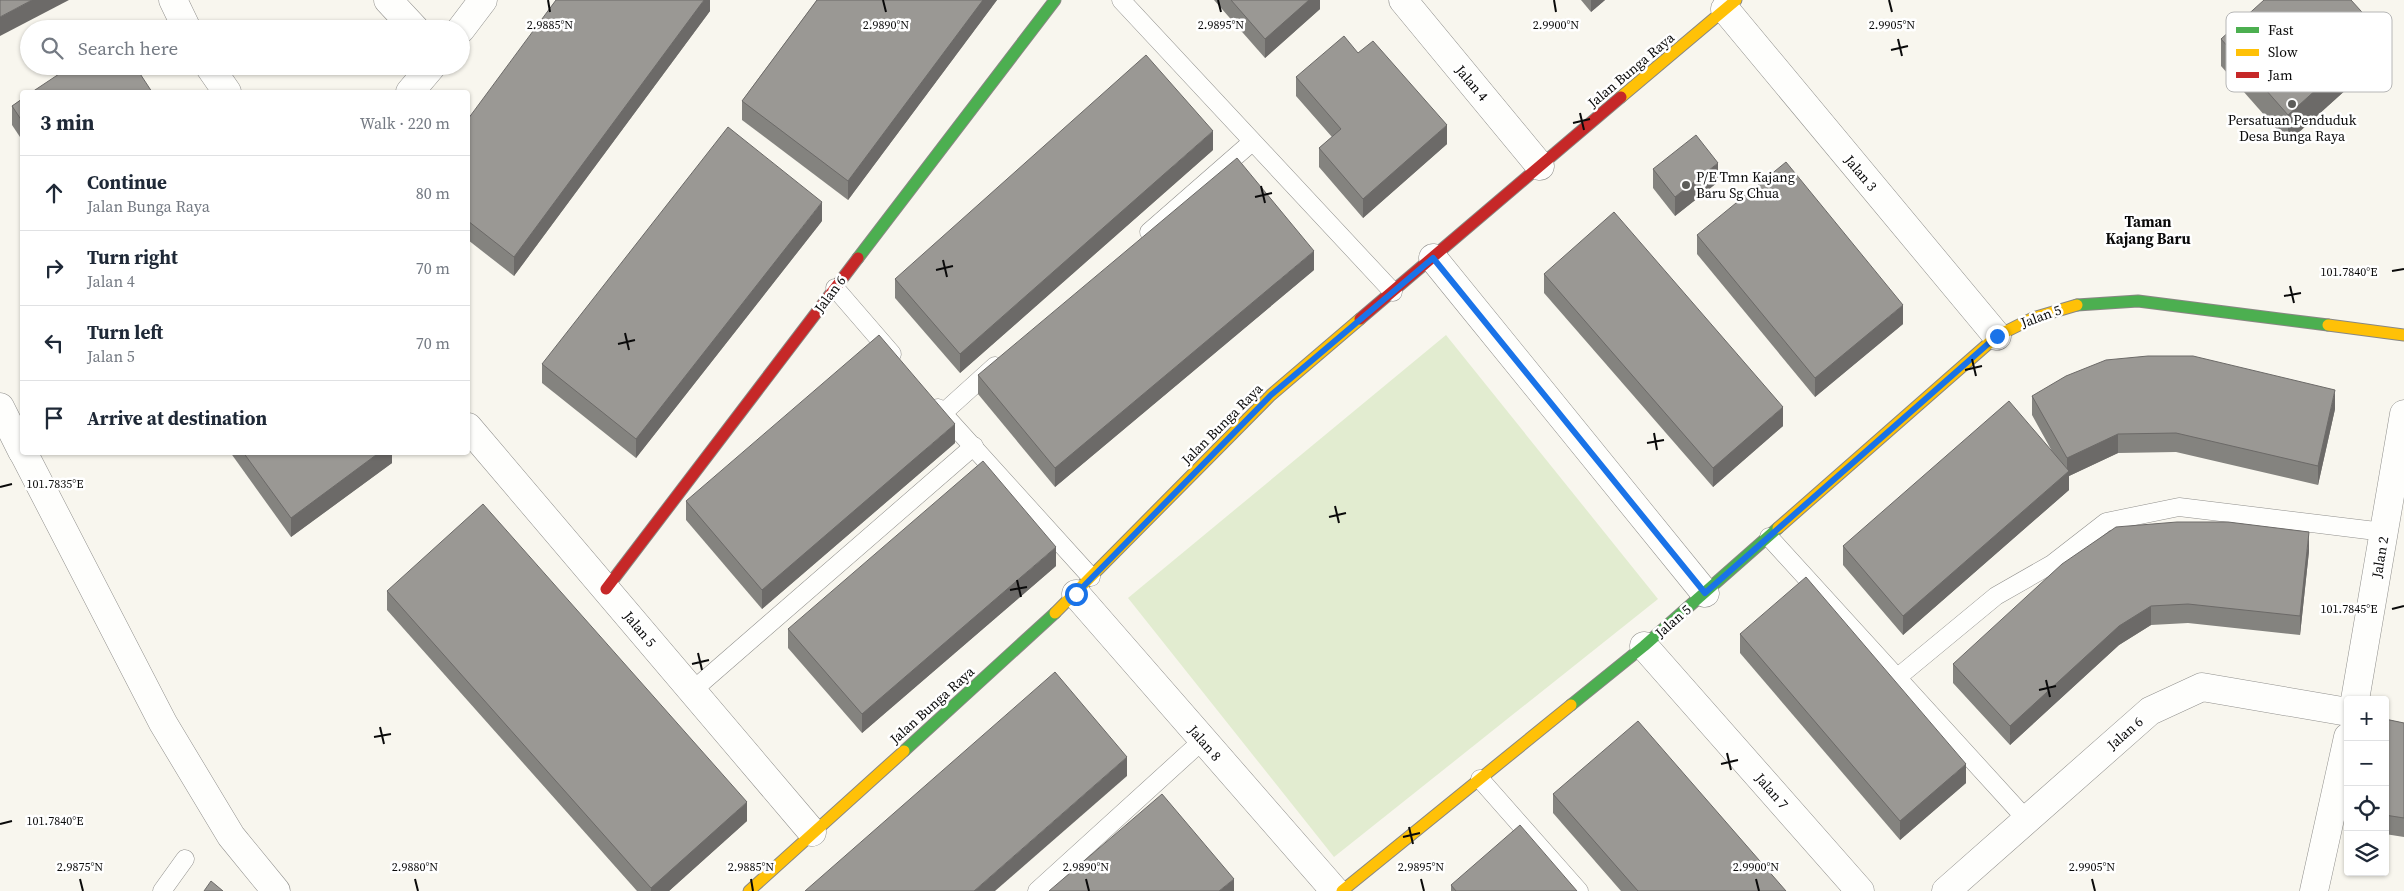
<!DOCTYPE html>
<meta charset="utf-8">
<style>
body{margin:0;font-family:"Source Serif 4",serif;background:#f2f2f3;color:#1f2937}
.controls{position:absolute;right:15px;bottom:15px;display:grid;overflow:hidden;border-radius:5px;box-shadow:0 1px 4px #0004}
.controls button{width:45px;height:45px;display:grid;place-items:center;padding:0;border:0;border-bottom:1px solid #e0e1e3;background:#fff;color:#1f2937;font:25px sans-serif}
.stop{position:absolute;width:15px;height:15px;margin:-11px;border:4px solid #1a73e8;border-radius:50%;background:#fff}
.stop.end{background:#1a73e8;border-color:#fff;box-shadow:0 1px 5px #0008}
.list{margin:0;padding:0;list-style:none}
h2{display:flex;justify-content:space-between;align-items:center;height:65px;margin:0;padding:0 20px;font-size:21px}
h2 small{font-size:16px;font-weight:400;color:#747a83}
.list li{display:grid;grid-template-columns:32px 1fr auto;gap:15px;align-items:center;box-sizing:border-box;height:75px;padding:0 20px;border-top:1px solid #e0e1e3}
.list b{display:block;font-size:19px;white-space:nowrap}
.list p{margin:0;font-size:16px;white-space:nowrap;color:#747a83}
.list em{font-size:16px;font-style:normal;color:#747a83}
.icon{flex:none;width:28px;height:28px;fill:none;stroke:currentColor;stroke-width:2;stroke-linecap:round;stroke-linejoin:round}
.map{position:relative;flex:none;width:2404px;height:891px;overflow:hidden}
.search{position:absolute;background:#fff;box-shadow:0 1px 4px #0004;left:20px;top:20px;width:450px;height:55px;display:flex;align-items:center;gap:12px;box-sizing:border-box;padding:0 18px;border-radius:28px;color:#747a83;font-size:19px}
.panel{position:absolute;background:#fff;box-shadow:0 1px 4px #0004;left:20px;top:90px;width:450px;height:365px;border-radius:5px}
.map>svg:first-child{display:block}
.park{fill:#e2ecd0}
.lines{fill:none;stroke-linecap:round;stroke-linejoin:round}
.lane-casing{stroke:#91908d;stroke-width:19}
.street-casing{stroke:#91908d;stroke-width:29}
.fast-casing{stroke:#888783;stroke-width:13}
.slow-casing{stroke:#888783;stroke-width:13}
.jam-casing{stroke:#888783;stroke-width:13}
.lane{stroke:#fefefc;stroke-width:18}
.street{stroke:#fefefc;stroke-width:28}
.fast{stroke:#4caf50;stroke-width:11}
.slow{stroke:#ffc107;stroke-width:11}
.jam{stroke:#c62828;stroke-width:11}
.wall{fill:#84837f}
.shaded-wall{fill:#6c6a68}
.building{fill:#9a9894;stroke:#6c6a68}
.route{stroke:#1a73e8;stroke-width:6}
.ticks{fill:none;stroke:#0a0a0a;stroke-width:2}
.poi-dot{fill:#5d5d5a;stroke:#fff;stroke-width:2}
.labels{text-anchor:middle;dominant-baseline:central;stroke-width:5;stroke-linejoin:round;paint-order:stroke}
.street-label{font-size:14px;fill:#0a0a0a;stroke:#fff}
.poi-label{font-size:14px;fill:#0a0a0a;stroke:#fff}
.neighbourhood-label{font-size:15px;font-weight:bold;fill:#0a0a0a;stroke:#fff}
.key{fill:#fff;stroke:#b6b6b6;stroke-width:1}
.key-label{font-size:14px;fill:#0a0a0a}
.ticks-label{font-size:12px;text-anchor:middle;fill:#0a0a0a;stroke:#fff;stroke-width:5;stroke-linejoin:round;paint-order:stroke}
</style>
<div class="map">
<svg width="2404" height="891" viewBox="0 0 2404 891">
<rect width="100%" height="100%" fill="#f8f6ee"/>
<path class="park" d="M 1446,335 L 1658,599 L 1334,857 L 1128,598 Z"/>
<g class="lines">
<defs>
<g id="lane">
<path d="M 1121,0 L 1393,292"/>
<path d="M 1149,232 L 1252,142"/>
<path d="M 835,288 L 892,354"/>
<path d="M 938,408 L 1091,577"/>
<path d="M 943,413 L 995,366"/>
<path d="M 1769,537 L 2027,820"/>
<path d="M 1898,677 L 1996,596 L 2052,564 L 2106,522 L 2179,507 L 2384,532"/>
<path d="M 692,691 L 974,446"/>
<path d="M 1480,779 L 1579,891"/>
<path d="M 162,891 L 185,859"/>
<path d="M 1037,891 L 1203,740"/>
</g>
<g id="street">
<path d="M 173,0 L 187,29"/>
<path d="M 388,0 L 415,29"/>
<path d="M 1403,0 L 1540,166"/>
<path d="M 1725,9 L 1997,336"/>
<path d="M 461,29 L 483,0"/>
<path d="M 209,66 L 227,92"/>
<path d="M 410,92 L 432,66"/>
<path d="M 1433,258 L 1705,593"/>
<path d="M 0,407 L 22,451"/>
<path d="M 468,427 L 812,832"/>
<path d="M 23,452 L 163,723 L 231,836 L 276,891"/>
<path d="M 1076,594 L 1335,891"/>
<path d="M 1644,646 L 1860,891"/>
<path d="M 2355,700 L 2404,414"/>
<path d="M 1946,891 L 2150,711 L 2202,687 L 2348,712"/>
<path d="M 2314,891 L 2348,737"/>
</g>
<g id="fast">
<path d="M 858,258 L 1055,0"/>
<path d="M 2077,305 L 2138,301 L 2328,325"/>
<path d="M 1571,705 L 1644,646 L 1778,528"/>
<path d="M 904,751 L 1055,613"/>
</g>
<g id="slow">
<path d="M 1621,97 L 1736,0"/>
<path d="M 2328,325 L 2404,335"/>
<path d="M 1778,528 L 1997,336 L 2033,318 L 2077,305"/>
<path d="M 1055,613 L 1271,395 L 1360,319"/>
<path d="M 749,891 L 904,751"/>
<path d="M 1342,891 L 1571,705"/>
</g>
<g id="jam">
<path d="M 1360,319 L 1621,97"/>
<path d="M 606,589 L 858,258"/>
</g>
</defs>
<use href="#lane" class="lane-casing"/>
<use href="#street" class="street-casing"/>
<use href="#fast" class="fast-casing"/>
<use href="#slow" class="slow-casing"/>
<use href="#jam" class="jam-casing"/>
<use href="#lane" class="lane"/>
<use href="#street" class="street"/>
<use href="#fast" class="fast"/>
<use href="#slow" class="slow"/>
<use href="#jam" class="jam"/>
</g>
<g class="wall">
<path d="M 710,0 L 710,11 L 514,276 L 468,240 L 468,119 Z"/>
<path d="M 817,0 L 997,0 L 848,200 L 742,120 L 742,101 Z"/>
<path d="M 1214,0 L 1320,0 L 1320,9 L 1265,58 Z"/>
<path d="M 1581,0 L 1605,0 L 1591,12 Z"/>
<path d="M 2221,39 L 2380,59 L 2288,142 L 2221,66 Z"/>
<path d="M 1358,53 L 1447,144 L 1363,218 L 1319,167 L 1319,148 L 1332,137 L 1296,96 L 1296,77 Z"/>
<path d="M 22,99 L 22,140 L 12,125 L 12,106 Z"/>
<path d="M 1213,150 L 960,373 L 895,298 L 895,279 Z"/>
<path d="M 1653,169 L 1718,182 L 1675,216 L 1653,188 Z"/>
<path d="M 822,221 L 636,458 L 542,383 L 542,364 Z"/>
<path d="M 1697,235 L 1903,324 L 1815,397 L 1697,254 Z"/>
<path d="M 1314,270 L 1055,487 L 978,394 L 978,375 Z"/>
<path d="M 1544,274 L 1783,426 L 1713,487 L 1544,293 Z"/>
<path d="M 2032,396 L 2335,409 L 2318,485 L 2176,452 L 2118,453 L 2069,476 L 2069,490 L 1903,635 L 1843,565 L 1843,546 L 2053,453 L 2032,415 Z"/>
<path d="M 955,443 L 762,609 L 686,520 L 686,501 Z"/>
<path d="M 230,452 L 392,452 L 392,463 L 291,537 Z"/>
<path d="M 2309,551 L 2300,635 L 2188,623 L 2151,625 L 2119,645 L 2010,745 L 1953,683 L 1953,664 Z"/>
<path d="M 1056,566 L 862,733 L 788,648 L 788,629 Z"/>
<path d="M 387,591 L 747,821 L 669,891 L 637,891 L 387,610 Z"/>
<path d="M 1740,634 L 1966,783 L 1900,840 L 1740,653 Z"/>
<path d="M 2385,719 L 2404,723 L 2404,837 L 2385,834 Z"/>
<path d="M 1553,794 L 1786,891 L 1621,891 L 1553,813 Z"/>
<path d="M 1451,885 L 1577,891 L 1451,891 Z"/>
</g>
<g class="shaded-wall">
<path d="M 32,0 L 69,0 L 0,36 L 0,17 Z"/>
<path d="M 704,0 L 710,0 L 710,11 L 514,276 L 514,257 Z"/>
<path d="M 983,0 L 997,0 L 848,200 L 848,181 Z"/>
<path d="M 1309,0 L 1320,0 L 1320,9 L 1265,58 L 1265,39 Z"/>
<path d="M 1591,0 L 1605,0 L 1591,12 Z"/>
<path d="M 2380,32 L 2380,59 L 2288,142 L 2288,115 Z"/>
<path d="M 1447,125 L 1447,144 L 1363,218 L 1363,199 Z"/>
<path d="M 1213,131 L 1213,150 L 960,373 L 960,354 Z"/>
<path d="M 1718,163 L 1718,182 L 1675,216 L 1675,197 Z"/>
<path d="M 822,202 L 822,221 L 636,458 L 636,439 Z"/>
<path d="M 1314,251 L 1314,270 L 1055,487 L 1055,468 Z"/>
<path d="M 1903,305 L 1903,324 L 1815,397 L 1815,378 Z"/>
<path d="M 2335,390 L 2335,409 L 2318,485 L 2318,466 Z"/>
<path d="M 1783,407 L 1783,426 L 1713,487 L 1713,468 Z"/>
<path d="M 955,424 L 955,443 L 762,609 L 762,590 Z"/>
<path d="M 2118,434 L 2118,453 L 2069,476 L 2069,490 L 1903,635 L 1903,616 L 2067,473 L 2067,458 Z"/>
<path d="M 380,452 L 392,452 L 392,463 L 291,537 L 291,518 Z"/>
<path d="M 2309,532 L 2309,551 L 2300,635 L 2300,616 Z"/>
<path d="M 1056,547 L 1056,566 L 862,733 L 862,714 Z"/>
<path d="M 2151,606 L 2151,625 L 2119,645 L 2010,745 L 2010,726 L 2119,626 Z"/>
<path d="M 1127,757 L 1127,776 L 995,891 L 974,891 Z"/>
<path d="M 1966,764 L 1966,783 L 1900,840 L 1900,821 Z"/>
<path d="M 747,802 L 747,821 L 669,891 L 651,891 L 651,888 Z"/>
<path d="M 1234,879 L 1234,891 L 1219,891 Z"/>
</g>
<g class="building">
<path d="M 0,0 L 32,0 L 0,17 Z"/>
<path d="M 556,0 L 704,0 L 514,257 L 468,221 L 468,119 Z"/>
<path d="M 817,0 L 983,0 L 848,181 L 742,101 Z"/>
<path d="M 1231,0 L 1309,0 L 1265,39 Z"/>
<path d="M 2264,0 L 2351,0 L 2380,32 L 2288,115 L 2221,39 Z"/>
<path d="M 1344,36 L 1358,53 L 1373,41 L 1447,125 L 1363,199 L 1319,148 L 1341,129 L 1296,77 Z"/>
<path d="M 1146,55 L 1213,131 L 960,354 L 895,279 Z"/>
<path d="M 71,66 L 135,66 L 152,92 L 32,92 Z"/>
<path d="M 22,99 L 22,121 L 12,106 Z"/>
<path d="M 728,127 L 822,202 L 636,439 L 542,364 Z"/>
<path d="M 1696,135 L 1718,163 L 1675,197 L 1653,169 Z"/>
<path d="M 1237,158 L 1314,251 L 1055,468 L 978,375 Z"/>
<path d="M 1786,162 L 1903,305 L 1815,378 L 1697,235 Z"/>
<path d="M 1614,212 L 1783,407 L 1713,468 L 1544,274 Z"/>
<path d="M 879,335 L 955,424 L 762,590 L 686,501 Z"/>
<path d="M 2148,356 L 2193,356 L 2335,390 L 2318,466 L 2176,433 L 2118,434 L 2067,458 L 2032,396 L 2066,376 L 2106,360 Z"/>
<path d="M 2009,401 L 2069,471 L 1903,616 L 1843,546 Z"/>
<path d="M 243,452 L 380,452 L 291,518 Z"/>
<path d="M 983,461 L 1056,547 L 862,714 L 788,629 Z"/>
<path d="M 483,504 L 747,802 L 651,888 L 387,591 Z"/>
<path d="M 2177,522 L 2228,522 L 2309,532 L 2300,616 L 2188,604 L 2151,606 L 2119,626 L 2010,726 L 1953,664 L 2062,564 L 2116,527 Z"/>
<path d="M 1806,577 L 1966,764 L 1900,821 L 1740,634 Z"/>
<path d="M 1055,672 L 1127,757 L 974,891 L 805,891 Z"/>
<path d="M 2385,719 L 2404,723 L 2404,818 L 2385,815 Z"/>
<path d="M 1638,721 L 1786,891 L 1638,891 L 1553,794 Z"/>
<path d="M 1162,794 L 1234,879 L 1219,891 L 1049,891 Z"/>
<path d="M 1520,825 L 1577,891 L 1456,891 L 1451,885 Z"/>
<path d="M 211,881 L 223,891 L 204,891 Z"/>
</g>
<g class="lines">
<path class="route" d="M 1076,594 L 1271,395 L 1433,258 L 1705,593 L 1997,336"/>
</g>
<path class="ticks" d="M 548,0 L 550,12M 883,0 L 886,12M 1218,0 L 1221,12M 1554,0 L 1556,12M 1889,0 L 1892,12M 1898,39 L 1902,56M 1891,50 L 1908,46M 1580,113 L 1584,130M 1573,123 L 1590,119M 1261,186 L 1265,203M 1255,197 L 1272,193M 943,260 L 947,277M 936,270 L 953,266M 2392,271 L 2404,269M 2290,286 L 2294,303M 2284,296 L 2301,293M 625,333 L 629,350M 618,344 L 635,340M 1972,359 L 1976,376M 1965,370 L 1982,366M 1654,433 L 1657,450M 1647,443 L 1664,440M 0,487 L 12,484M 1335,506 L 1339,523M 1329,517 L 1346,513M 1017,580 L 1021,597M 1010,590 L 1027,587M 2392,609 L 2404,606M 698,653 L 702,670M 692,664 L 709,660M 2046,680 L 2050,697M 2039,690 L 2056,686M 380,727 L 384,744M 374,737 L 391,734M 1727,753 L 1731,770M 1721,764 L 1738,760M 0,824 L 12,821M 1409,827 L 1413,844M 1403,837 L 1420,833M 80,879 L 83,891M 415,879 L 418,891M 751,879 L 753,891M 1086,879 L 1089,891M 1421,879 L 1424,891M 1756,879 L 1759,891M 2092,879 L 2095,891"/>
<g class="poi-dot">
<circle cx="2292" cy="104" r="5"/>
<circle cx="1686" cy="185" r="5"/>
</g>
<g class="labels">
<g class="street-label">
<text transform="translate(1631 70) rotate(-40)">Jalan Bunga Raya</text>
<text transform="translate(1472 83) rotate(50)">Jalan 4</text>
<text transform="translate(1861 173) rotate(50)">Jalan 3</text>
<text transform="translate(830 294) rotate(-53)">Jalan 6</text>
<text transform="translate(2041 316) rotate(-20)">Jalan 5</text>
<text transform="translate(1222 424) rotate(-45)">Jalan Bunga Raya</text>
<text transform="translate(2380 557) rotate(-80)">Jalan 2</text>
<text transform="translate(1673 621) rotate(-41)">Jalan 5</text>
<text transform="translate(640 629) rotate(50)">Jalan 5</text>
<text transform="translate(932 705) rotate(-42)">Jalan Bunga Raya</text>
<text transform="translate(2125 733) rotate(-41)">Jalan 6</text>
<text transform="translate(1205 743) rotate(49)">Jalan 8</text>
<text transform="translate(1772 791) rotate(49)">Jalan 7</text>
</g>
<g class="poi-label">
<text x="2292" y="120">Persatuan Penduduk<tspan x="2292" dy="16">Desa Bunga Raya</tspan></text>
<text x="1696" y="177" text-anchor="start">P/E Tmn Kajang<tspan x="1696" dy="16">Baru Sg Chua</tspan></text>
</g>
<g class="neighbourhood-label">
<text x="2148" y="221">Taman<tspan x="2148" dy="17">Kajang Baru</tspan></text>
</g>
</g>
<rect x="2226" y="12" width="166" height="80" rx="8" class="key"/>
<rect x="2236" y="27" width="23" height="6" fill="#4caf50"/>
<rect x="2236" y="49" width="23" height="7" fill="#ffc107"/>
<rect x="2236" y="72" width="23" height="6" fill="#c62828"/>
<g class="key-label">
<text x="2268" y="35">Fast</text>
<text x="2268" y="57">Slow</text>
<text x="2268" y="80">Jam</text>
</g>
<g class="ticks-label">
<text x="1221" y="29">2.9895°N</text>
<text x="1556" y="29">2.9900°N</text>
<text x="1892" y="29">2.9905°N</text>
<text x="550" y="29">2.9885°N</text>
<text x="886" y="29">2.9890°N</text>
<text x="2349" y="276">101.7840°E</text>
<text x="55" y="488">101.7835°E</text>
<text x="2349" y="613">101.7845°E</text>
<text x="55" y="825">101.7840°E</text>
<text x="80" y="871">2.9875°N</text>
<text x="415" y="871">2.9880°N</text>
<text x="751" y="871">2.9885°N</text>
<text x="1086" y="871">2.9890°N</text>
<text x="1421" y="871">2.9895°N</text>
<text x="1756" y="871">2.9900°N</text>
<text x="2092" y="871">2.9905°N</text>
</g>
</svg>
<div class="controls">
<button>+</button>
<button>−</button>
<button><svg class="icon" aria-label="locate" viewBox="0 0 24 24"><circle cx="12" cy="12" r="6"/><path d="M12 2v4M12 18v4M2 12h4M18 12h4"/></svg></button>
<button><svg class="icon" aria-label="layers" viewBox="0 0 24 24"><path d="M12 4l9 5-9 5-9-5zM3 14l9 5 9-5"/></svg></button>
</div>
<div class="stop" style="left:1076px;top:594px"></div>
<div class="stop end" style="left:1997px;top:336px"></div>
<div class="search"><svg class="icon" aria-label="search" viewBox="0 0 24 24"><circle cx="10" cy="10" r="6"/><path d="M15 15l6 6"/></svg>Search here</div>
<section class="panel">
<h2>3 min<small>Walk · 220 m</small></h2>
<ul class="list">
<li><svg class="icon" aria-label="ahead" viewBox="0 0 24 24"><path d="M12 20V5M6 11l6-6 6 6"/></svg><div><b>Continue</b><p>Jalan Bunga Raya</p></div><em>80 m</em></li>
<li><svg class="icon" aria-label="right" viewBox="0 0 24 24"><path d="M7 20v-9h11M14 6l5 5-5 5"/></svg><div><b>Turn right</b><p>Jalan 4</p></div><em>70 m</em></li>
<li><svg class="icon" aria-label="left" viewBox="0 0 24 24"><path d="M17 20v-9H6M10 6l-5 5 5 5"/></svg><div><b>Turn left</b><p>Jalan 5</p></div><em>70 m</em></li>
<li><svg class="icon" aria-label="arrive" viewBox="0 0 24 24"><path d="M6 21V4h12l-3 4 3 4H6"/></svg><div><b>Arrive at destination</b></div></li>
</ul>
</section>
</div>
